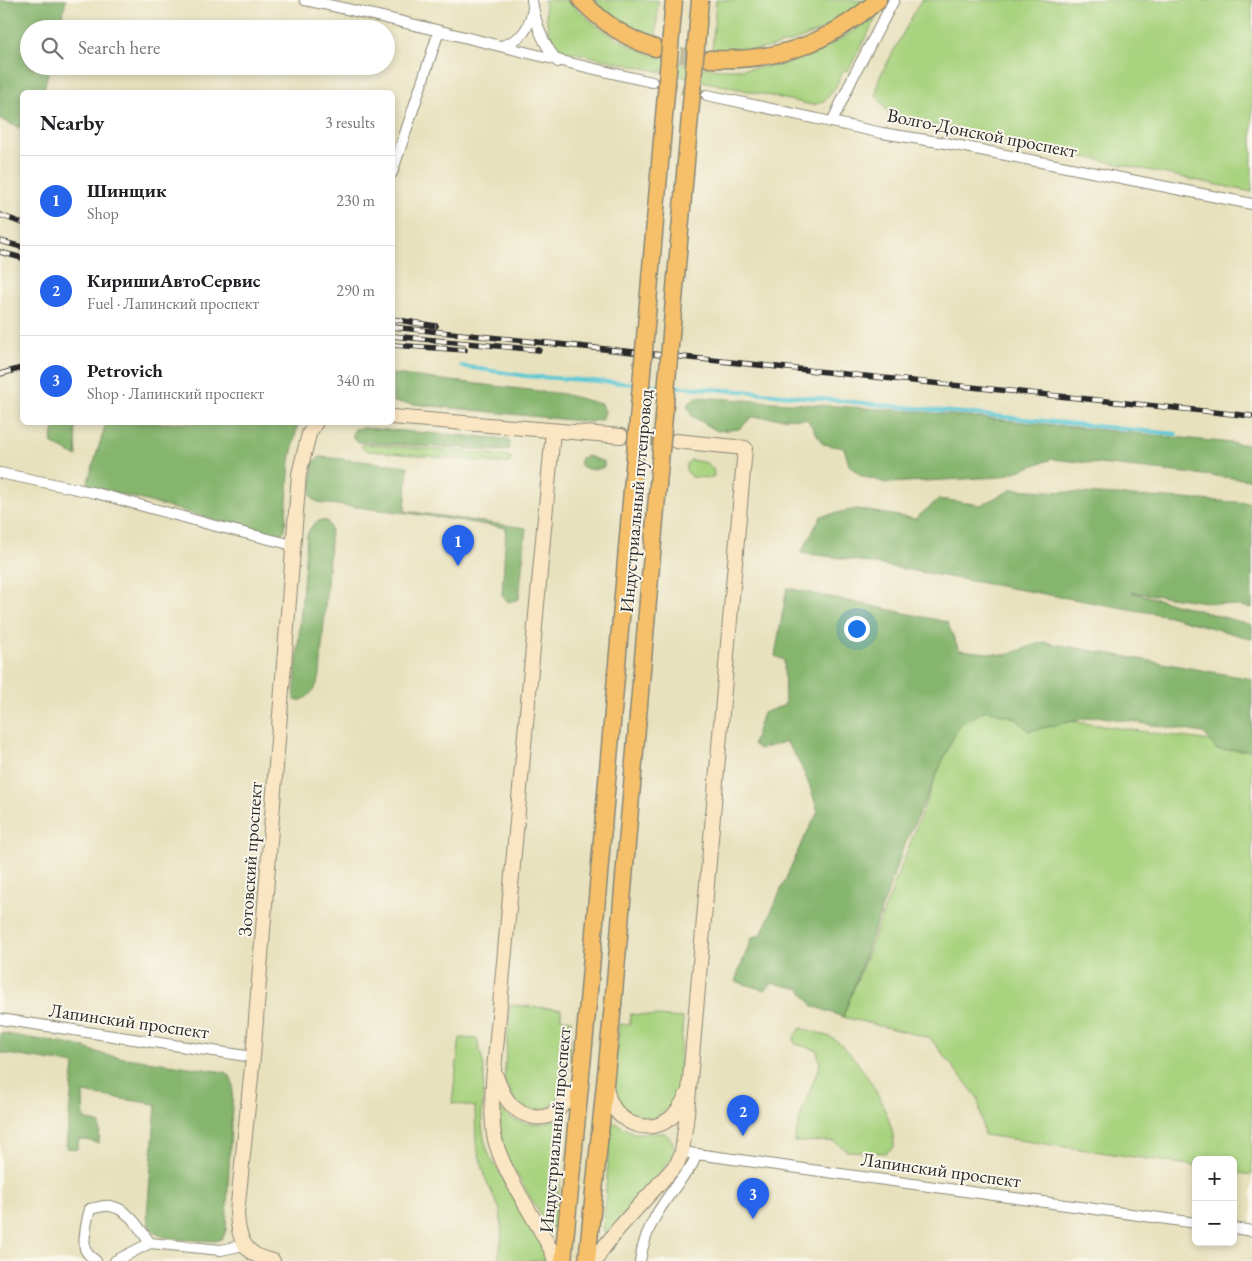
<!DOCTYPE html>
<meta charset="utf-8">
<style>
body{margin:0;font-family:"EB Garamond",serif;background:#f6f6f6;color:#202124}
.controls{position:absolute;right:15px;bottom:15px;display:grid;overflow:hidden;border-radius:8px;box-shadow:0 2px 8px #0003}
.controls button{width:45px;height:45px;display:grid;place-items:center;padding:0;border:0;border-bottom:1px solid #e0e0e0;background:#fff;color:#202124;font:25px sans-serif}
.you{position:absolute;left:856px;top:628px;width:18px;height:18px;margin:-12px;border:4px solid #fff;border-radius:50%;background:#1a73e8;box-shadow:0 0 0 8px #1a73e833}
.badge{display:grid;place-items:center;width:32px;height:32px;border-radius:50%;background:#2563eb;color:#fff;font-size:16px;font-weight:700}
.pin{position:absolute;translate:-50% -41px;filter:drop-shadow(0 1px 2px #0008)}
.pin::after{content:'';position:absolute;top:26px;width:18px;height:15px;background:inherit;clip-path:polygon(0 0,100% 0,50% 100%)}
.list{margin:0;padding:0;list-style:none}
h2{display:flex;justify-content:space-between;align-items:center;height:65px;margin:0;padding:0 20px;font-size:21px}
h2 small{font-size:16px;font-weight:400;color:#757577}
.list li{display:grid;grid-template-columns:32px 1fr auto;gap:15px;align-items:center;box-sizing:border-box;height:90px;padding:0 20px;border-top:1px solid #e0e0e0}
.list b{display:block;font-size:19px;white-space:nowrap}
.list p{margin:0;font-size:16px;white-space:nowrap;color:#757577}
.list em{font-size:16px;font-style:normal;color:#757577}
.icon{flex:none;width:28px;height:28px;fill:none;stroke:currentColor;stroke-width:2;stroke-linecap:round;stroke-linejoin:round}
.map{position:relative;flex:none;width:1252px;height:1261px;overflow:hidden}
.search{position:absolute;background:#fff;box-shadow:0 2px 8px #0003;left:20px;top:20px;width:375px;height:55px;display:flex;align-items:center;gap:12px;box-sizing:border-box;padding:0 18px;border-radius:28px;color:#757577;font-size:19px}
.panel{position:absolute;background:#fff;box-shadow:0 2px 8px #0003;left:20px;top:90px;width:375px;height:335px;border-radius:8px}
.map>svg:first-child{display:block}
.green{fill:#a8d37f;stroke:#6a7f55}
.forest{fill:#86b56e;stroke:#58704c}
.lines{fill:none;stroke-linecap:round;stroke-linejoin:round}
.stream{stroke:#5cc8d4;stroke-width:4}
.street-tunnel{stroke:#c1bda0;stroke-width:10;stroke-dasharray:10 5;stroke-linecap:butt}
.secondary-tunnel{stroke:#c1bda0;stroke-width:14;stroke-dasharray:14 7;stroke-linecap:butt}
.primary-tunnel{stroke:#c1bda0;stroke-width:16;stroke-dasharray:16 8;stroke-linecap:butt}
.street-casing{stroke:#898674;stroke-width:12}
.secondary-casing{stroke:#898674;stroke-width:16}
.primary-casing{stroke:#898674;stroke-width:19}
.street{stroke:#fff;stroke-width:10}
.secondary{stroke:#fbe6c4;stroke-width:14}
.primary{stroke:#f6c06b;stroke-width:16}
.rail-casing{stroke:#2b2b2b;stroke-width:5.5}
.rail{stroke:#fbf7ec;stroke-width:4;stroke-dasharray:11;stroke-linecap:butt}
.primary-bridge-casing{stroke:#898674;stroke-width:19;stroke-linecap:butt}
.primary-bridge{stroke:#f6c06b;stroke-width:16}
.labels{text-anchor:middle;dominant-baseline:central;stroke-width:4;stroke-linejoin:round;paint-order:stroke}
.street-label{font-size:19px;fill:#2b2b2b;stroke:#fbf7ec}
</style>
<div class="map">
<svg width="1252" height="1261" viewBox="0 0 1252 1261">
<rect width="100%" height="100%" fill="#fbf7ec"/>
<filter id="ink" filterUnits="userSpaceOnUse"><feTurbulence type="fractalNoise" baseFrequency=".02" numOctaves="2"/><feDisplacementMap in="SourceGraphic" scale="10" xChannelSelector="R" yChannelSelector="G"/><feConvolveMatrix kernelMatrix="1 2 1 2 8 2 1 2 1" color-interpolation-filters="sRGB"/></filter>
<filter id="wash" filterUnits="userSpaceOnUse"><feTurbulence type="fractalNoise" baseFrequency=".0096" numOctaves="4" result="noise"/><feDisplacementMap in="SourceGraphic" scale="20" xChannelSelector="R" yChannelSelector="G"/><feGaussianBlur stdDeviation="1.12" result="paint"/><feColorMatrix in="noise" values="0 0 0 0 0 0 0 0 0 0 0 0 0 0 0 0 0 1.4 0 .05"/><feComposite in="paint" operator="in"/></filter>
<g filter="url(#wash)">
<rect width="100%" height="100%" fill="#e7e1bd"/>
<g class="green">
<path d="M 544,0 L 568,0 C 628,63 726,86 807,56 C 832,46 852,32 873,17 L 876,18 L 848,71 L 844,70 C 836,85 831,102 812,105 L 566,51 C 546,43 547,19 544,0 Z"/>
<path d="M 592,0 L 658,0 L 656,39 C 633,28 612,17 592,0 Z"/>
<path d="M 716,0 L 865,0 C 820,39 771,53 712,52 Z"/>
<path d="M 921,0 L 1252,0 L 1252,192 L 891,116 L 876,95 L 879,78 Z"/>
<path d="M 363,444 L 504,455 L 510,457 L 511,460 L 509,463 L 501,463 L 369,451 L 363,449 L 361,447 Z"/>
<path d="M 691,460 L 707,463 L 713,469 L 714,476 L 710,478 L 692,477 L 686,470 L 686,464 Z"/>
<path d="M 963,706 L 1252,747 L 1252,1175 L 1233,1172 L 1233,1160 L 1196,1160 L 1196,1166 L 984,1135 L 978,1098 L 930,1038 L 843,1017 Z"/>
<path d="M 510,1005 L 561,1009 L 561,1019 L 571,1020 L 567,1087 L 563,1094 L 553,1105 L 545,1109 L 530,1110 L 516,1103 L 504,1080 Z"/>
<path d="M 630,1014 L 683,1018 C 682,1036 680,1054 679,1072 C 678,1080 679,1089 677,1096 C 672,1114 649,1123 633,1116 C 622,1110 616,1099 614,1088 L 619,1024 L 630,1025 Z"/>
<path d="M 801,1028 C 811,1031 825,1034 834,1039 C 860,1057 895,1116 894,1147 L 885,1153 L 847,1151 L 834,1141 L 794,1142 L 802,1111 L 820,1064 L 817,1050 L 795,1044 L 794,1037 Z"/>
<path d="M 460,1038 L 477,1039 C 480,1051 485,1065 484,1077 C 483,1111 477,1124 490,1157 L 545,1246 L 550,1261 L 498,1261 L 502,1235 L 500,1210 L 486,1180 L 476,1143 L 475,1107 L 452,1103 Z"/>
<path d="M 497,1109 C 503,1110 505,1114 510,1117 C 526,1127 543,1125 560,1118 L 564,1121 L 556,1225 L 554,1228 L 548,1227 L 503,1151 Z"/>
<path d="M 615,1123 L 634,1133 L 664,1133 C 674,1139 676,1147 673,1157 L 613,1227 L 608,1231 L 604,1231 L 603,1226 L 611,1125 Z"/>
</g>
<g class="forest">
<path d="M 0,0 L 66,0 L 59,29 L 29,29 L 29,66 L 50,66 L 43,92 L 22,92 L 22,129 L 0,119 Z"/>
<path d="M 393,374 L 563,394 L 601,404 L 605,411 L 603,419 L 590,422 L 393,402 Z"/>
<path d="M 696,397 L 912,411 L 1252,445 L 1252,480 L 1052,459 L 1000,477 L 887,483 L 861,476 L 849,465 L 844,448 L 823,444 L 807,419 L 752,417 L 739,429 L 717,431 L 692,416 L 687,405 Z"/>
<path d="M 55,423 L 75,423 L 77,457 L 51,443 Z"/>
<path d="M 106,423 L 298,423 L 290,460 L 285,530 L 278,537 L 87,485 Z"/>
<path d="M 363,428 L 506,439 L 510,442 L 509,449 L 503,451 L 358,442 L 354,439 L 352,434 L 355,429 Z"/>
<path d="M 588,456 L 604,462 L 604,467 C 594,471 588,471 579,464 L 581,458 Z"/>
<path d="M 321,457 L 408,466 L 405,511 L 526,528 L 519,599 L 508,602 L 502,596 L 506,528 L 416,514 L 321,503 L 314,500 L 311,495 L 313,463 L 316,459 Z"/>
<path d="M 1013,489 L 1252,503 L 1252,608 L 1132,592 L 1252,625 L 1252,639 L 1169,616 L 841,558 L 801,553 L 821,516 L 857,509 L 915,519 L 939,499 L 981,505 Z"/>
<path d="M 322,520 L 327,521 L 331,530 L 320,675 C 317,687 310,699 297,701 L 294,699 L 307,535 C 310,527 314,522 322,520 Z"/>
<path d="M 787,588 L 947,622 L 959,650 L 1006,655 L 1043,642 L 1252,679 L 1252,750 L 1217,750 L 1204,733 L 1097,716 L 1029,731 L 1015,718 L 986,710 L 959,725 L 903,849 L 843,1017 L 813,1006 L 800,989 L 773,983 L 764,990 L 735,981 L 752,937 L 761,935 L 801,844 L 818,812 C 811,787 802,763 786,742 L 759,749 L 753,744 L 763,713 L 785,705 L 784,660 L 775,656 Z"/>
<path d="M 0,1033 L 79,1046 L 105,1055 L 224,1072 L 230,1076 L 233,1084 L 226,1230 L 223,1238 L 216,1241 C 201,1240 162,1241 152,1231 C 149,1227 148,1222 147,1216 L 156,1104 L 83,1093 L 84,1119 L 100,1124 L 99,1143 L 79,1139 L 77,1149 L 66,1148 L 74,1064 L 0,1053 Z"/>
</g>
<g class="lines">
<g class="stream">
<path d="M 461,366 L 526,376 L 636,384"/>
<path d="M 645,384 L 663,386"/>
<path d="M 670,386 L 753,392 L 1176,434"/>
</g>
</g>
</g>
<g filter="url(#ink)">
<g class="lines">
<path class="street-tunnel" d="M 652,82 L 707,95"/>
<path class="secondary-tunnel" d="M 627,437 L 673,440"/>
<path class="primary-tunnel" d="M 657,49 L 674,54 L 708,59"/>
<defs>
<g id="street">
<path d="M 305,0 C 422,24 536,57 652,82"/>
<path d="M 532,0 C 535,23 543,44 558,62"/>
<path d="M 502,46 C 523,38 528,31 533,9"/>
<path d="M 707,95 L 882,133 L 945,143 L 1252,204"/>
<path d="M 832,122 L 853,77 L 894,0"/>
<path d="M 392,173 L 439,31"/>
<path d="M 0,473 L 96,493 L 212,525 L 293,545"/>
<path d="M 0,1019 L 253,1057"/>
<path d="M 682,1152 L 1196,1223"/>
<path d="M 1233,1228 L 1252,1231"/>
<path d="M 96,1261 C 92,1258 87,1254 85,1249 C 83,1239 87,1219 90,1209 C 96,1208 104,1205 110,1206 C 129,1209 139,1228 150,1243"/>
<path d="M 115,1261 L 150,1243 L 221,1250 L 244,1245"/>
<path d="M 640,1261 C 645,1223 669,1195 692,1165 L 697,1154"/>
</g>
<g id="secondary">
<path d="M 392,417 L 621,436"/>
<path d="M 553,431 L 494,1070 C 492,1092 491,1113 494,1135 C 500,1169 536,1219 552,1252 L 555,1261"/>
<path d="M 496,1076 C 503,1096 511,1112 533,1117 C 540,1118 549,1117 555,1112 C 566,1104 573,1092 580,1082"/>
<path d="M 606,1086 C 607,1091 608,1097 610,1101 C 621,1126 651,1135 672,1117 C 679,1110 683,1102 687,1094"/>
<path d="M 273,1261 C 245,1256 238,1239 237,1213 L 253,1057 L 299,474 L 309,434 L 316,422"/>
<path d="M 596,1261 L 601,1251 L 618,1229 L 677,1164 L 682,1152 L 687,1114 L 745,448 L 676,441"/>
</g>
<g id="primary">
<path d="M 581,0 C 601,21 627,39 655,48"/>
<path d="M 710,59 C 778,62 827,44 878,0"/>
<path d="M 563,1261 L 588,1003"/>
<path d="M 587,1261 L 613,1005"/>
</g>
</defs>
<use href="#street" class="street-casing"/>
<use href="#secondary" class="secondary-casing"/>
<use href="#primary" class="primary-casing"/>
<use href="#street" class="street"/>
<use href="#secondary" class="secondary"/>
<use href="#primary" class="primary"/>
<defs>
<g id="rail">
<path d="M 0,215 L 22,223"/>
<path d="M 0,241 L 22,247"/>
<path d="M 0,252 L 22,258"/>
<path d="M 392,319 L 436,326"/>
<path d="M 392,327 L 1252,416"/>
<path d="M 392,336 L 539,350"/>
<path d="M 392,345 L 465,350"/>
<path d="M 0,374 L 22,368"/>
</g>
</defs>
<use href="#rail" class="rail-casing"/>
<use href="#rail" class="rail"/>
<defs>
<g id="primary-bridge">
<path d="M 588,1003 L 674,0"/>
<path d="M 613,1005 L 700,0"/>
</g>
</defs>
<use href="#primary-bridge" class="primary-bridge-casing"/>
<use href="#primary-bridge" class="primary-bridge"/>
</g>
</g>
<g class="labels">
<g class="street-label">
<text transform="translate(982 133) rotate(11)">Волго-Донской проспект</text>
<text transform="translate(636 501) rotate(-85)">Индустриальный путепровод</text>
<text transform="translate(250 859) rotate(-86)">Зотовский проспект</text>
<text transform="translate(129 1021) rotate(8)">Лапинский проспект</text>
<text transform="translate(555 1130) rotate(-85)">Индустриальный проспект</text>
<text transform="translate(941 1170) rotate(8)">Лапинский проспект</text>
</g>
</g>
</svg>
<div class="controls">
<button>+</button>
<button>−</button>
</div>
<div class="you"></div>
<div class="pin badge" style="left:458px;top:566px">1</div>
<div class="pin badge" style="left:743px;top:1136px">2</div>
<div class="pin badge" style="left:753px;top:1219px">3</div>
<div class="search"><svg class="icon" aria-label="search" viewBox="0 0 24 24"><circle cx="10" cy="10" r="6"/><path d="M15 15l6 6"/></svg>Search here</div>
<section class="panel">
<h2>Nearby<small>3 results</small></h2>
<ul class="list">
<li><span class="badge">1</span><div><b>Шинщик</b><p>Shop</p></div><em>230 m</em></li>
<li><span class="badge">2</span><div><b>КиришиАвтоСервис</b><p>Fuel · Лапинский проспект</p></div><em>290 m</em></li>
<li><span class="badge">3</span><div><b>Petrovich</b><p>Shop · Лапинский проспект</p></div><em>340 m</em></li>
</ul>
</section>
</div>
